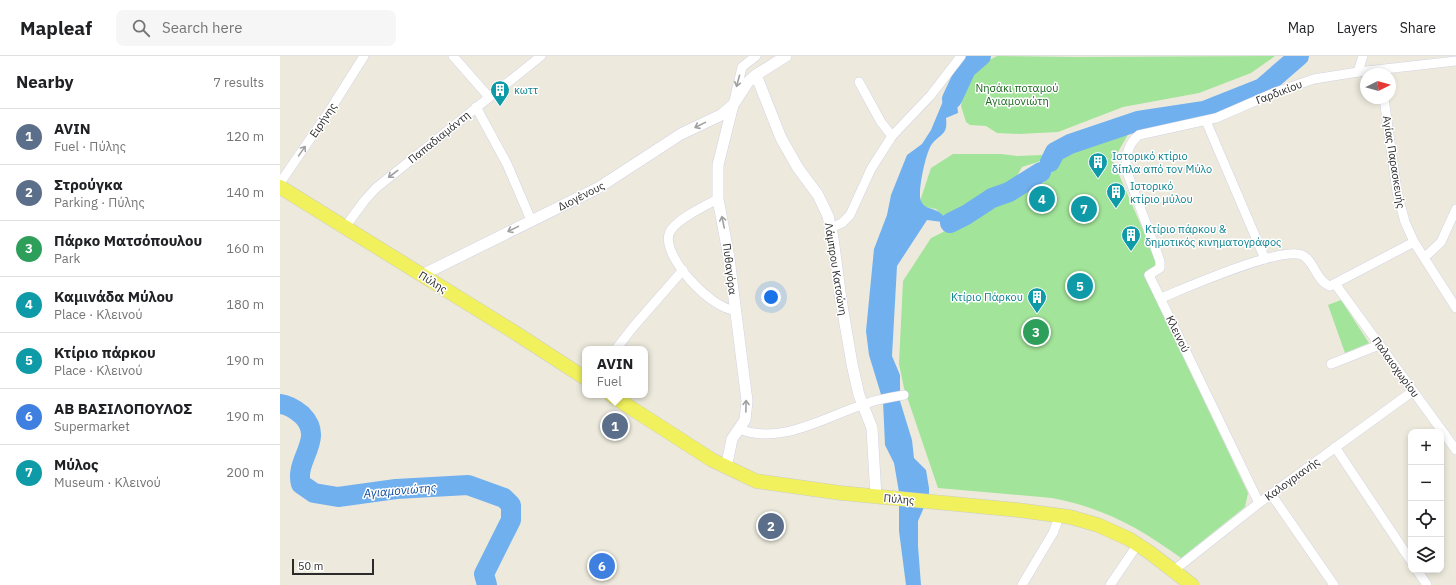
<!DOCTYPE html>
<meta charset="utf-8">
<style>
body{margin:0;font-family:"IBM Plex Sans",sans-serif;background:#f6f6f6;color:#202124}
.controls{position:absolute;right:12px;bottom:12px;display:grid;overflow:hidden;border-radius:8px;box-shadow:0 2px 6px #0003}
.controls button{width:36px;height:36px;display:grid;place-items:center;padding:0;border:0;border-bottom:1px solid #e0e0e0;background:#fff;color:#202124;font:20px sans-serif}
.compass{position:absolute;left:1080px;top:12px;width:36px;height:36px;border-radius:50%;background:#fff;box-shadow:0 2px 6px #0003;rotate:85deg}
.scale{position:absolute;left:12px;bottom:10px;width:82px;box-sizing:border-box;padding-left:4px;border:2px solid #2b2b2b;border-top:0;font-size:11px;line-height:14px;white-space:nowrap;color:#2b2b2b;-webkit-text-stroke:3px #fff;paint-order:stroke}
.you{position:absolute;left:491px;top:241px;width:14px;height:14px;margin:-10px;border:3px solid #fff;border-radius:50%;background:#1a73e8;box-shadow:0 0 0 6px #1a73e833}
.badge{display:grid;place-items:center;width:26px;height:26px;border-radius:50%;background:#453cfb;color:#fff;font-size:13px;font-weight:700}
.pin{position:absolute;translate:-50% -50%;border:2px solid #fff;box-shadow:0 1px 4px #0006}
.popup{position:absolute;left:302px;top:290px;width:66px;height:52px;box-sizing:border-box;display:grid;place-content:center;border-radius:8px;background:#fff;filter:drop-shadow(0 1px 3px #0005);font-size:13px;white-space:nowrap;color:#757577}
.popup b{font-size:15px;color:#202124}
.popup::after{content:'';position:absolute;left:50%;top:100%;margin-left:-8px;border:8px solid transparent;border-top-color:#fff}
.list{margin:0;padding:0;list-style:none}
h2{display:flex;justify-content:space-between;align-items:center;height:52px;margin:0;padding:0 16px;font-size:17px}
h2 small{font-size:13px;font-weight:400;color:#757577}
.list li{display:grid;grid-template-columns:26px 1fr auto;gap:12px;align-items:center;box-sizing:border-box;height:56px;padding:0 16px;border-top:1px solid #e0e0e0}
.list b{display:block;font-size:15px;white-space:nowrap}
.list p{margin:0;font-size:13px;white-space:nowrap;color:#757577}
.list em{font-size:13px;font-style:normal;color:#757577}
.icon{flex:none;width:22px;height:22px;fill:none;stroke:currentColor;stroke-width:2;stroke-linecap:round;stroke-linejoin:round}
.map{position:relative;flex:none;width:1176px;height:529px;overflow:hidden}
header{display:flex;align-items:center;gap:24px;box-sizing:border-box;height:56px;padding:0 20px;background:#fff;border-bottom:1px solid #e0e0e0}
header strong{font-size:19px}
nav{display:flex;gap:22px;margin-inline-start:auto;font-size:14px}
.search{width:280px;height:36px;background:#f6f6f6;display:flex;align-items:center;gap:10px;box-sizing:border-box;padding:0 14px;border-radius:8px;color:#757577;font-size:15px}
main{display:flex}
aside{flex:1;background:#fff}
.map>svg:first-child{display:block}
.green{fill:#a2e499}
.water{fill:#70b0ef}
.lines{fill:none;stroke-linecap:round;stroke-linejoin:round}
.river{stroke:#70b0ef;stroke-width:20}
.minor-casing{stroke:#d3d2e4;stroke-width:10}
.tertiary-casing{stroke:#d3d2e4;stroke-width:12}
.primary-casing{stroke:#ccc;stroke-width:15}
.minor{stroke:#fff;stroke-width:9}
.tertiary{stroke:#fff;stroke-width:11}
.primary{stroke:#f1f15e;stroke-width:14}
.oneway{stroke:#a0a0a0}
.labels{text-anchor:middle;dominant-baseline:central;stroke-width:3;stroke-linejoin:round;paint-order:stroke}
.park-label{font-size:11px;fill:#1a691c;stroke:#fff}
.culture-label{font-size:11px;fill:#0d838f;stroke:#fff;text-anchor:start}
.street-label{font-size:11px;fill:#2b2b2b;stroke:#fff}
.water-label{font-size:12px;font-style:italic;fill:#0d4a9d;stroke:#fff}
</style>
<header>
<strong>Mapleaf</strong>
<div class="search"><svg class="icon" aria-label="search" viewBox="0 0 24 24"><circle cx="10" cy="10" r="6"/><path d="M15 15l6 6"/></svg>Search here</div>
<nav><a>Map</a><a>Layers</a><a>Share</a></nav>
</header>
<main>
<aside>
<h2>Nearby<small>7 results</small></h2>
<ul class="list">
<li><span class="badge" style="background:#5c6f8a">1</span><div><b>AVIN</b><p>Fuel · Πύλης</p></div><em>120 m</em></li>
<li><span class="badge" style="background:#5c6f8a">2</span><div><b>Στρούγκα</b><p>Parking · Πύλης</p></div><em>140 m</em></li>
<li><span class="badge" style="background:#2e9e5b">3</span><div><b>Πάρκο Ματσόπουλου</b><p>Park</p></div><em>160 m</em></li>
<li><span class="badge" style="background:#0f9aa8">4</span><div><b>Καμινάδα Μύλου</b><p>Place · Κλεινού</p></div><em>180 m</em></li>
<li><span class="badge" style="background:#0f9aa8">5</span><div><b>Κτίριο πάρκου</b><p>Place · Κλεινού</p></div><em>190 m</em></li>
<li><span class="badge" style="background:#3f7fe0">6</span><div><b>ΑΒ ΒΑΣΙΛΟΠΟΥΛΟΣ</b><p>Supermarket</p></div><em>190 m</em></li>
<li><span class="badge" style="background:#0f9aa8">7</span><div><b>Μύλος</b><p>Museum · Κλεινού</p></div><em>200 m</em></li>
</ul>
</aside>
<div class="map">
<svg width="1176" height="529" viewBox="0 0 1176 529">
<rect width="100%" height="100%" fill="#edeadd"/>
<g class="green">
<path d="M 717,0 L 797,1 L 995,0 L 971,17 L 919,37 L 843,51 L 778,76 L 739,78 L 717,77 L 706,70 L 690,69 L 686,66 L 681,50 L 685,31 L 697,10 Z"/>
<path d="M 849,71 L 851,73 L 833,105 L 877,206 L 874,236 L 876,244 L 968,437 L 965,451 L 901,502 C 858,471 824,452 772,442 L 658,432 L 624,332 L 619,308 L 623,225 L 651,182 L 765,126 L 759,111 Z"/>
<path d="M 673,98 L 721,98 L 737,100 L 762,99 L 761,105 L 742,111 L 738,118 L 734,130 L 728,135 L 706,140 L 694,146 L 668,166 L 656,153 L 645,151 L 640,145 L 651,112 Z"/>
<path d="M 1061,244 L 1089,287 L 1065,297 L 1048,249 Z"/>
</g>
<path class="water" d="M 666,38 L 677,47 L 678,57 L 666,62 C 668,79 661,77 652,88 C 646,95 637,137 641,145 C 644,153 653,152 659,156 C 663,159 666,164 670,167 L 647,164 L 617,210 L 612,300 L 620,319 L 620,345 L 632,384 L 634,402 L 646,414 L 649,432 L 649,440 L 638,465 L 638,490 L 641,529 L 626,529 L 619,475 L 619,448 L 620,442 L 614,407 L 605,389 L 603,345 L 589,299 L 586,275 L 594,193 L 607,159 L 611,139 L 627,99 L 642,88 L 651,74 Z"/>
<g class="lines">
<g class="river">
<path d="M 672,43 L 686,13 L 701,0"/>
<path d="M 770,106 L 775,96 L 790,88 L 858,65 L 924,55 L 982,32 L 1019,0"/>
<path d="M 670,167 L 686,159 L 712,142 L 729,136 L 761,116"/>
<path d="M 0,348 C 8,349 16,354 22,359 C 46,383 14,403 21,428 L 34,437 L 58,441 L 116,433 L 188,429 L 224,442 L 231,449 L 231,464 L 204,518 L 207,529"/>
</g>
<defs>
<g id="minor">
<path d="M 173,0 L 209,41"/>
<path d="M 1078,16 L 1083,0"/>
<path d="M 579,26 L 601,66 L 612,80"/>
<path d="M 1104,42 L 1117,136 L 1125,166 L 1134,186 L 1176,252"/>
<path d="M 454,45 L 462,11 L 476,0"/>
<path d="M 196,51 L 227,108 L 251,164"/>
<path d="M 926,65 L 985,203"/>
<path d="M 0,127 L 50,54 L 84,0"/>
<path d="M 438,143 C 426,149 393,165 389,178 C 382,201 432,254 455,254"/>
<path d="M 65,171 L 85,144 L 96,132 L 261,0"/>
<path d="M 551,172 L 562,167 L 570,159 L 591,113 L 612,80 L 651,39 L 681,0"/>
<path d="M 1145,201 L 1161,186 L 1176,153"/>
<path d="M 1056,229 L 1176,394"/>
<path d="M 881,242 C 906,232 1000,190 1022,199 C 1035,205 1035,224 1050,230 L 1134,186"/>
<path d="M 336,293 L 354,270 L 403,214"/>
<path d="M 1051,308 L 1099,289"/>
<path d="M 459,373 C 502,390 548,359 588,347 C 599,343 612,341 624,339"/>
<path d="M 1055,391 L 1131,505"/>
<path d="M 991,438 L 1054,529"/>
<path d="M 979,447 L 869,219 L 880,212 L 880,205 L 847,116 C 844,104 848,87 859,79 L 936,62 L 996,36 L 1034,23 L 1078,16 L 1176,5"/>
<path d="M 1137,514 L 1147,529"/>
<path d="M 893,515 L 979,447 L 1133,335"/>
<path d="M 742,529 L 773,477 L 780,459"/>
<path d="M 830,529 L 858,488"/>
</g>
<g id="tertiary">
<path d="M 476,19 L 501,82 L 518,112 L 538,139 L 548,160 L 553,182 L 561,244 L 572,308 L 579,339 L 592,372 L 596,441"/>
<path d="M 142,219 L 318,132 L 401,78 L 441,59 L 453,49"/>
<path d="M 446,412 L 452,383 L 465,364 L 467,345 L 449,202 L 438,143 L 438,109 L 453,49 L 468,26 L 476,19 L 506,0"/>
</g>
<g id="primary">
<path d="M 0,131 L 234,276 L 305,322"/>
<path d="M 331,339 L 432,404 L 476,425 L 561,437 L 738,454 L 790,461 L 818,469 L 849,483 L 869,496 L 912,529"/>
</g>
</defs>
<use href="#minor" class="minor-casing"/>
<use href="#tertiary" class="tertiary-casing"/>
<use href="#primary" class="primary-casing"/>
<use href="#minor" class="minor"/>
<use href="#tertiary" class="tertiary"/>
<use href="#primary" class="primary"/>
</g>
<defs><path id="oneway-shaft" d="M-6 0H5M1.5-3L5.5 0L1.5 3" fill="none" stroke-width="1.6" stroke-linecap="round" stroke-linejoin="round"/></defs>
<g class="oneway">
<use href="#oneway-shaft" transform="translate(458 25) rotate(105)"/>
<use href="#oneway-shaft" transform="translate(420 69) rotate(154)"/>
<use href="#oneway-shaft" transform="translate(22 95) rotate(-55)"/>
<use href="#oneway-shaft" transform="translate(113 118) rotate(143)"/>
<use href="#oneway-shaft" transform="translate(443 166) rotate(-102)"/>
<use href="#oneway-shaft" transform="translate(233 173) rotate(154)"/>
<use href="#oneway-shaft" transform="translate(466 350) rotate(-89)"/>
</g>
<defs>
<symbol id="building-pin" viewBox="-11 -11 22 30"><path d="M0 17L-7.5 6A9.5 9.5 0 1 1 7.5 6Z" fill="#0f9aa8" stroke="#fff"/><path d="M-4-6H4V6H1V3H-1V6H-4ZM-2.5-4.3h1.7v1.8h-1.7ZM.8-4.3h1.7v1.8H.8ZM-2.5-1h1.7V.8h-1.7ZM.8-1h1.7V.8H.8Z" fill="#fff"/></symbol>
</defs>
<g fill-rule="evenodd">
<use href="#building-pin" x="209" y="23" width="22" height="30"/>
<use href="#building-pin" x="807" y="95" width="22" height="30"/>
<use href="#building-pin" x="825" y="125" width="22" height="30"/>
<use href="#building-pin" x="840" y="168" width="22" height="30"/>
<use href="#building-pin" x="746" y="230" width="22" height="30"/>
</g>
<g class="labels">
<g class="park-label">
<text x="737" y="32">Νησάκι ποταμού<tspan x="737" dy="13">Αγιαμονιώτη</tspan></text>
</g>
<g class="culture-label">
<text x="234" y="34">κωττ</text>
<text x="832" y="100">Ιστορικό κτίριο<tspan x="832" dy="13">δίπλα από τον Μύλο</tspan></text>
<text x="850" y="130">Ιστορικό<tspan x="850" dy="13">κτίριο μύλου</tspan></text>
<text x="865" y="173">Κτίριο πάρκου &amp;<tspan x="865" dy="13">δημοτικός κινηματογράφος</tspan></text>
<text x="743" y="241" text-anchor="end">Κτίριο Πάρκου</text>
</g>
<g class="street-label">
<text transform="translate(999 36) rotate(-21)">Γαρδικίου</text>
<text transform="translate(43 64) rotate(-56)">Ειρήνης</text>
<text transform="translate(159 81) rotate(-39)">Παπαδιαμάντη</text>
<text transform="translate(1114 106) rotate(81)">Αγίας Παρασκευής</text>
<text transform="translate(301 140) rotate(-27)">Διογένους</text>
<text transform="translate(450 213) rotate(83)">Πυθαγόρα</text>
<text transform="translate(556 213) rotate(81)">Λάμπρου Κατσώνη</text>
<text transform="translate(153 226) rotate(32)">Πύλης</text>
<text transform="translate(898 278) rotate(64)">Κλεινού</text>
<text transform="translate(1116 311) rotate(54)">Παλαιοχωρίου</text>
<text transform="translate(1012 423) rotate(-36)">Καλογριανής</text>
<text transform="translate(619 443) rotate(5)">Πύλης</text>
</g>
<g class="water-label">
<text transform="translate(120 434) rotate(-5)">Αγιαμονιώτης</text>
</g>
</g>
</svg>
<div class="controls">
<button>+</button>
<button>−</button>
<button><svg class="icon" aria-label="locate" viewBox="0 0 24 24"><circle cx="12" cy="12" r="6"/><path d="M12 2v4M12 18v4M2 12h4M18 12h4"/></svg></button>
<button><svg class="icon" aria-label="layers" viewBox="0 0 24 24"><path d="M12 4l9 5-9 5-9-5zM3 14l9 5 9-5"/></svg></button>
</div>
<svg class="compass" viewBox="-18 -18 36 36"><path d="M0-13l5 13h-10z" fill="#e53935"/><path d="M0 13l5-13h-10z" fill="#757577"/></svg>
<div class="scale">50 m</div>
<div class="you"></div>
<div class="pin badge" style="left:335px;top:370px;background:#5c6f8a">1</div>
<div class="popup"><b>AVIN</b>Fuel</div>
<div class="pin badge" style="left:491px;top:470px;background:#5c6f8a">2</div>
<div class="pin badge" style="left:756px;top:276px;background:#2e9e5b">3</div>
<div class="pin badge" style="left:762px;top:143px;background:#0f9aa8">4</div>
<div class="pin badge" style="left:800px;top:230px;background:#0f9aa8">5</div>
<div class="pin badge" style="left:322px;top:510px;background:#3f7fe0">6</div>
<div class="pin badge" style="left:804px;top:153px;background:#0f9aa8">7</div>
</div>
</main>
